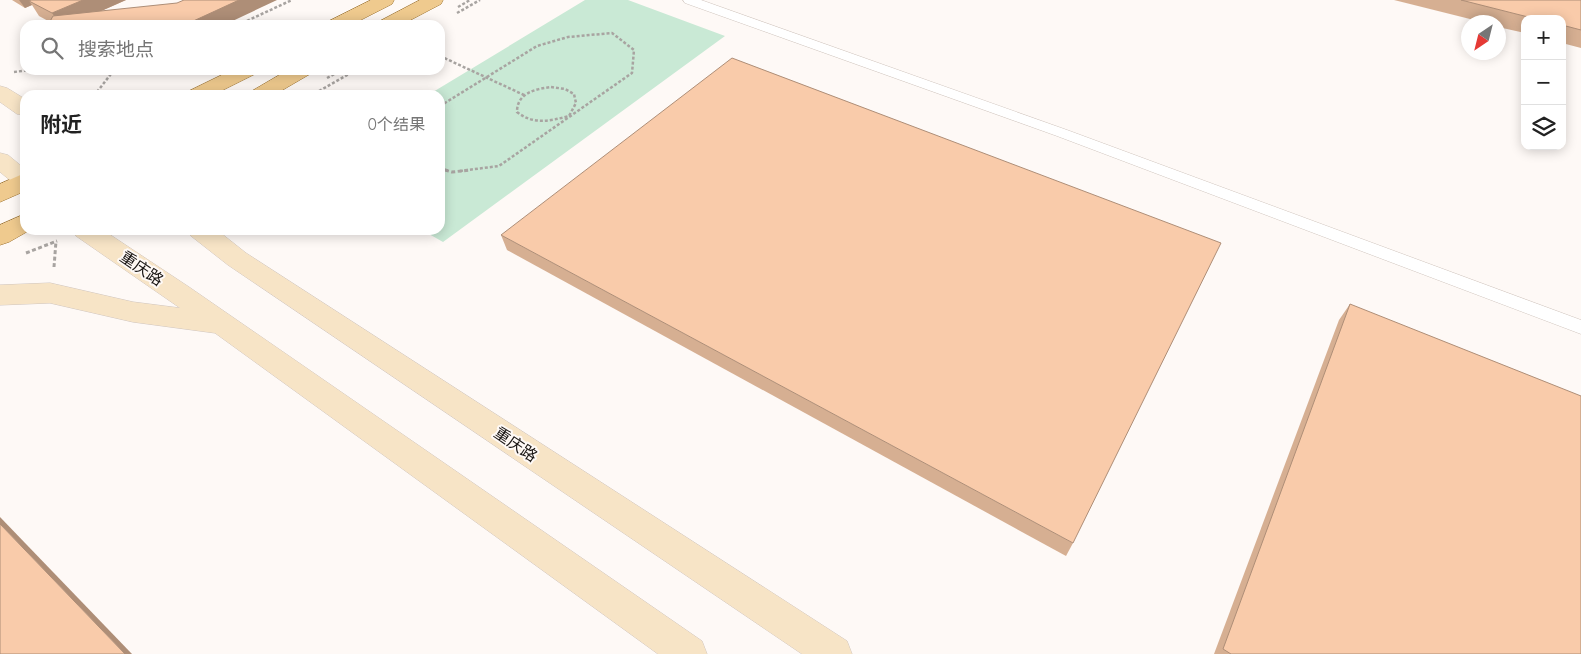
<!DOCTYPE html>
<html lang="zh">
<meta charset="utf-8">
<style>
body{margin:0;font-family:Quicksand,"Noto Sans SC",sans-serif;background:#f6f6f6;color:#222}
.controls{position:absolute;right:15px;top:15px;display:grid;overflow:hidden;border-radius:10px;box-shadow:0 2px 12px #0003}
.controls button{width:45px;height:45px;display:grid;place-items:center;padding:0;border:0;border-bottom:1px solid #e0e0e0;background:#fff;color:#222;font:25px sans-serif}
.compass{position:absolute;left:1461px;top:15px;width:45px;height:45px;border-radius:50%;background:#fff;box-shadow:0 2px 12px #0003;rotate:215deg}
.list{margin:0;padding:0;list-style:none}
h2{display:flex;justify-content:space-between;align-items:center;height:65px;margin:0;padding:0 20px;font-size:21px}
h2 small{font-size:16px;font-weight:400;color:#767676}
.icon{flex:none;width:28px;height:28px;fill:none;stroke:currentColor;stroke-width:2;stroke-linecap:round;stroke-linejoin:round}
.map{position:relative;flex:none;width:1581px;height:654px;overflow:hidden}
.search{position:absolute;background:#fff;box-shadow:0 2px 12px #0003;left:20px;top:20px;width:425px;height:55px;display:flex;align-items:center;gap:12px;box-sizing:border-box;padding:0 18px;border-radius:15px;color:#767676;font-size:19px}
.panel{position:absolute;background:#fff;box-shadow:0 2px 12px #0003;left:20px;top:90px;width:425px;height:145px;border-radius:15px}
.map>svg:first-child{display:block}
.green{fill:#c9e9d5}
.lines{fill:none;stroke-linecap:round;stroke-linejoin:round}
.lane-casing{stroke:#d0c5be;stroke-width:1}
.secondary-casing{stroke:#d0c5be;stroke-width:1}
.primary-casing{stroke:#9d7331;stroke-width:1}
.path-far1{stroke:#a8a4a1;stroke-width:2.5;stroke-dasharray:3 2;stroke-linecap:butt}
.path{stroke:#a8a4a1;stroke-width:3;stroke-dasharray:4 2.5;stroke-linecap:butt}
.lane{fill:#fff;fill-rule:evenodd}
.secondary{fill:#f7e4c6;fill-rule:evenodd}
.primary{fill:#efca8e;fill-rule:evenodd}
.wall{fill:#d6af92}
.shaded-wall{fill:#ae8e77}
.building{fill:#f9cbaa;stroke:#ae8e77}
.labels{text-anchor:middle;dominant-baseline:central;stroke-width:4;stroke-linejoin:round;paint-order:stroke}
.street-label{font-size:16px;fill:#171311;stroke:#fef9f6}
</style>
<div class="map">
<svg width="1581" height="654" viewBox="0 0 1581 654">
<rect width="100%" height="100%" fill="#fef9f6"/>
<path class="green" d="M 585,0 L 628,0 L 725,36 L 443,242 L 422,230 L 440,230 L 440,95 L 428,95 Z"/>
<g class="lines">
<defs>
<path id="lane" d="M 683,0 L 701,0 L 1067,130 L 1581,320 L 1581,334 L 1057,136 L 685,3 Z"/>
<g id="secondary">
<path d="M 0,86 L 7,88 L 25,99 L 25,115 L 17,114 L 0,102 Z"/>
<path d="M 0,153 L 8,155 L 25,169 L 25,189 L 17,186 L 0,172 Z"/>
<path d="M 73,230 L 103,230 L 189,287 L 702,641 L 707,654 L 658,654 L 215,333 L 133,322 L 50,303 L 0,305 L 0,285 L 50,283 L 133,302 L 180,308 L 76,236 Z"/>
<path d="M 188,230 L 217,230 L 246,253 L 847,641 L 852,654 L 802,654 L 228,265 L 191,236 Z"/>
</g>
<g id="primary">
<path d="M 371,0 L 394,0 L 392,4 L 351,25 L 326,25 L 329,21 Z"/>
<path d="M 420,0 L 443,0 L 441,4 L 401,25 L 377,25 L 380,21 Z"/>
<path d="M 232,70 L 258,70 L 255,74 L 213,95 L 185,95 L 189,91 Z"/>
<path d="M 288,70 L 313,70 L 310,74 L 274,95 L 248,95 L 252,91 Z"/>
<path d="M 25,173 L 25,191 L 0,202 L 0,184 Z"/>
<path d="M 25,214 L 25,230 L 30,230 L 9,242 L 0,245 L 0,225 Z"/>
</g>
</defs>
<use href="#lane" class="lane-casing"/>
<use href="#secondary" class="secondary-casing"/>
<use href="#primary" class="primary-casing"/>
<g class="path-far1">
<path d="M 458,7 L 470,0"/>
<path d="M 457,13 L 480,0"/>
<path d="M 238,25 L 292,0"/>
<path d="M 440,56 L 524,95"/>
<path d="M 14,72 L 30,70"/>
<path d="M 327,78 L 342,70"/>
<path d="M 551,87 L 565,89 L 574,94 L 576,103 L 569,116 C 550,121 533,125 517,112 C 517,93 535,89 551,87 Z"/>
<path d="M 319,91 L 356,70"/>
<path d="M 97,92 L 114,70"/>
<path d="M 440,106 L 537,46 L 568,37 L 612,33 L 634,50 L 632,73 L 499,166 L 460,171"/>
<path d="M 440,168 L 449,171"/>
</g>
<g class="path">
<path d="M 445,170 L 452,172 L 470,170"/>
<path d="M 26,253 L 57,241"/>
<path d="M 54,267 L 56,241"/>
</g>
<use href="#lane" class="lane"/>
<use href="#secondary" class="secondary"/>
<use href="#primary" class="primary"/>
</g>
<g class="wall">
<path d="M 12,0 L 126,0 L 101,11 L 277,0 L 50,22 L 39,16 L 32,5 L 25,8 Z"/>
<path d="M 1394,0 L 1581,0 L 1581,48 L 1562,43 L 1562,19 L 1525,19 L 1525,33 L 1498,27 L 1498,22 L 1482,22 Z"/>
<path d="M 501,235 L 1073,543 L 1066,556 L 507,250 Z"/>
<path d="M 1350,304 L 1581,654 L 1214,654 L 1339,320 Z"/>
</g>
<g class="shaded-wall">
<path d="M 19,0 L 36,0 L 29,1 L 32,5 L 25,8 Z"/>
<path d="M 83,0 L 126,0 L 70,25 L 61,25 L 52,13 Z"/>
<path d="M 239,0 L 277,0 L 224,25 L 167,25 Z"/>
<path d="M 0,517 L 132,654 L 125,654 L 0,524 Z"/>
</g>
<g class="building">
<path d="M 31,0 L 83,0 L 52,13 L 29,1 Z"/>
<path d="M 184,0 L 239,0 L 189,23 L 167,25 L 48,25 L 53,16 L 177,3 Z"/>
<path d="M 1461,0 L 1581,0 L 1581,30 L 1562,25 L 1562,19 L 1536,19 Z"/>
<path d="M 732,58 L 1221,243 L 1073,543 L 501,235 Z"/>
<path d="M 1350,304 L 1581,396 L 1581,654 L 1231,654 L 1223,649 Z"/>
<path d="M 0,524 L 125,654 L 0,654 Z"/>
</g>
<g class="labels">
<g class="street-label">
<text transform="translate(142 268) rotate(34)">重庆路</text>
<text transform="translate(516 444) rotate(34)">重庆路</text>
</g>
</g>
</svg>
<div class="controls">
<button>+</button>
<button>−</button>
<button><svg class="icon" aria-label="layers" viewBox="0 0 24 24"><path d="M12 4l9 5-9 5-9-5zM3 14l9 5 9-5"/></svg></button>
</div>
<svg class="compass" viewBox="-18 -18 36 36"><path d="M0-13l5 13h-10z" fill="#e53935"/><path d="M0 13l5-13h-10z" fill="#767676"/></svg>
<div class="search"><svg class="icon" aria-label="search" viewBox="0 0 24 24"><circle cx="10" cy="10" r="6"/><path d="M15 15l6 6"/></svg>搜索地点</div>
<section class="panel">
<h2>附近<small>0个结果</small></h2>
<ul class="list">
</ul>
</section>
</div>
